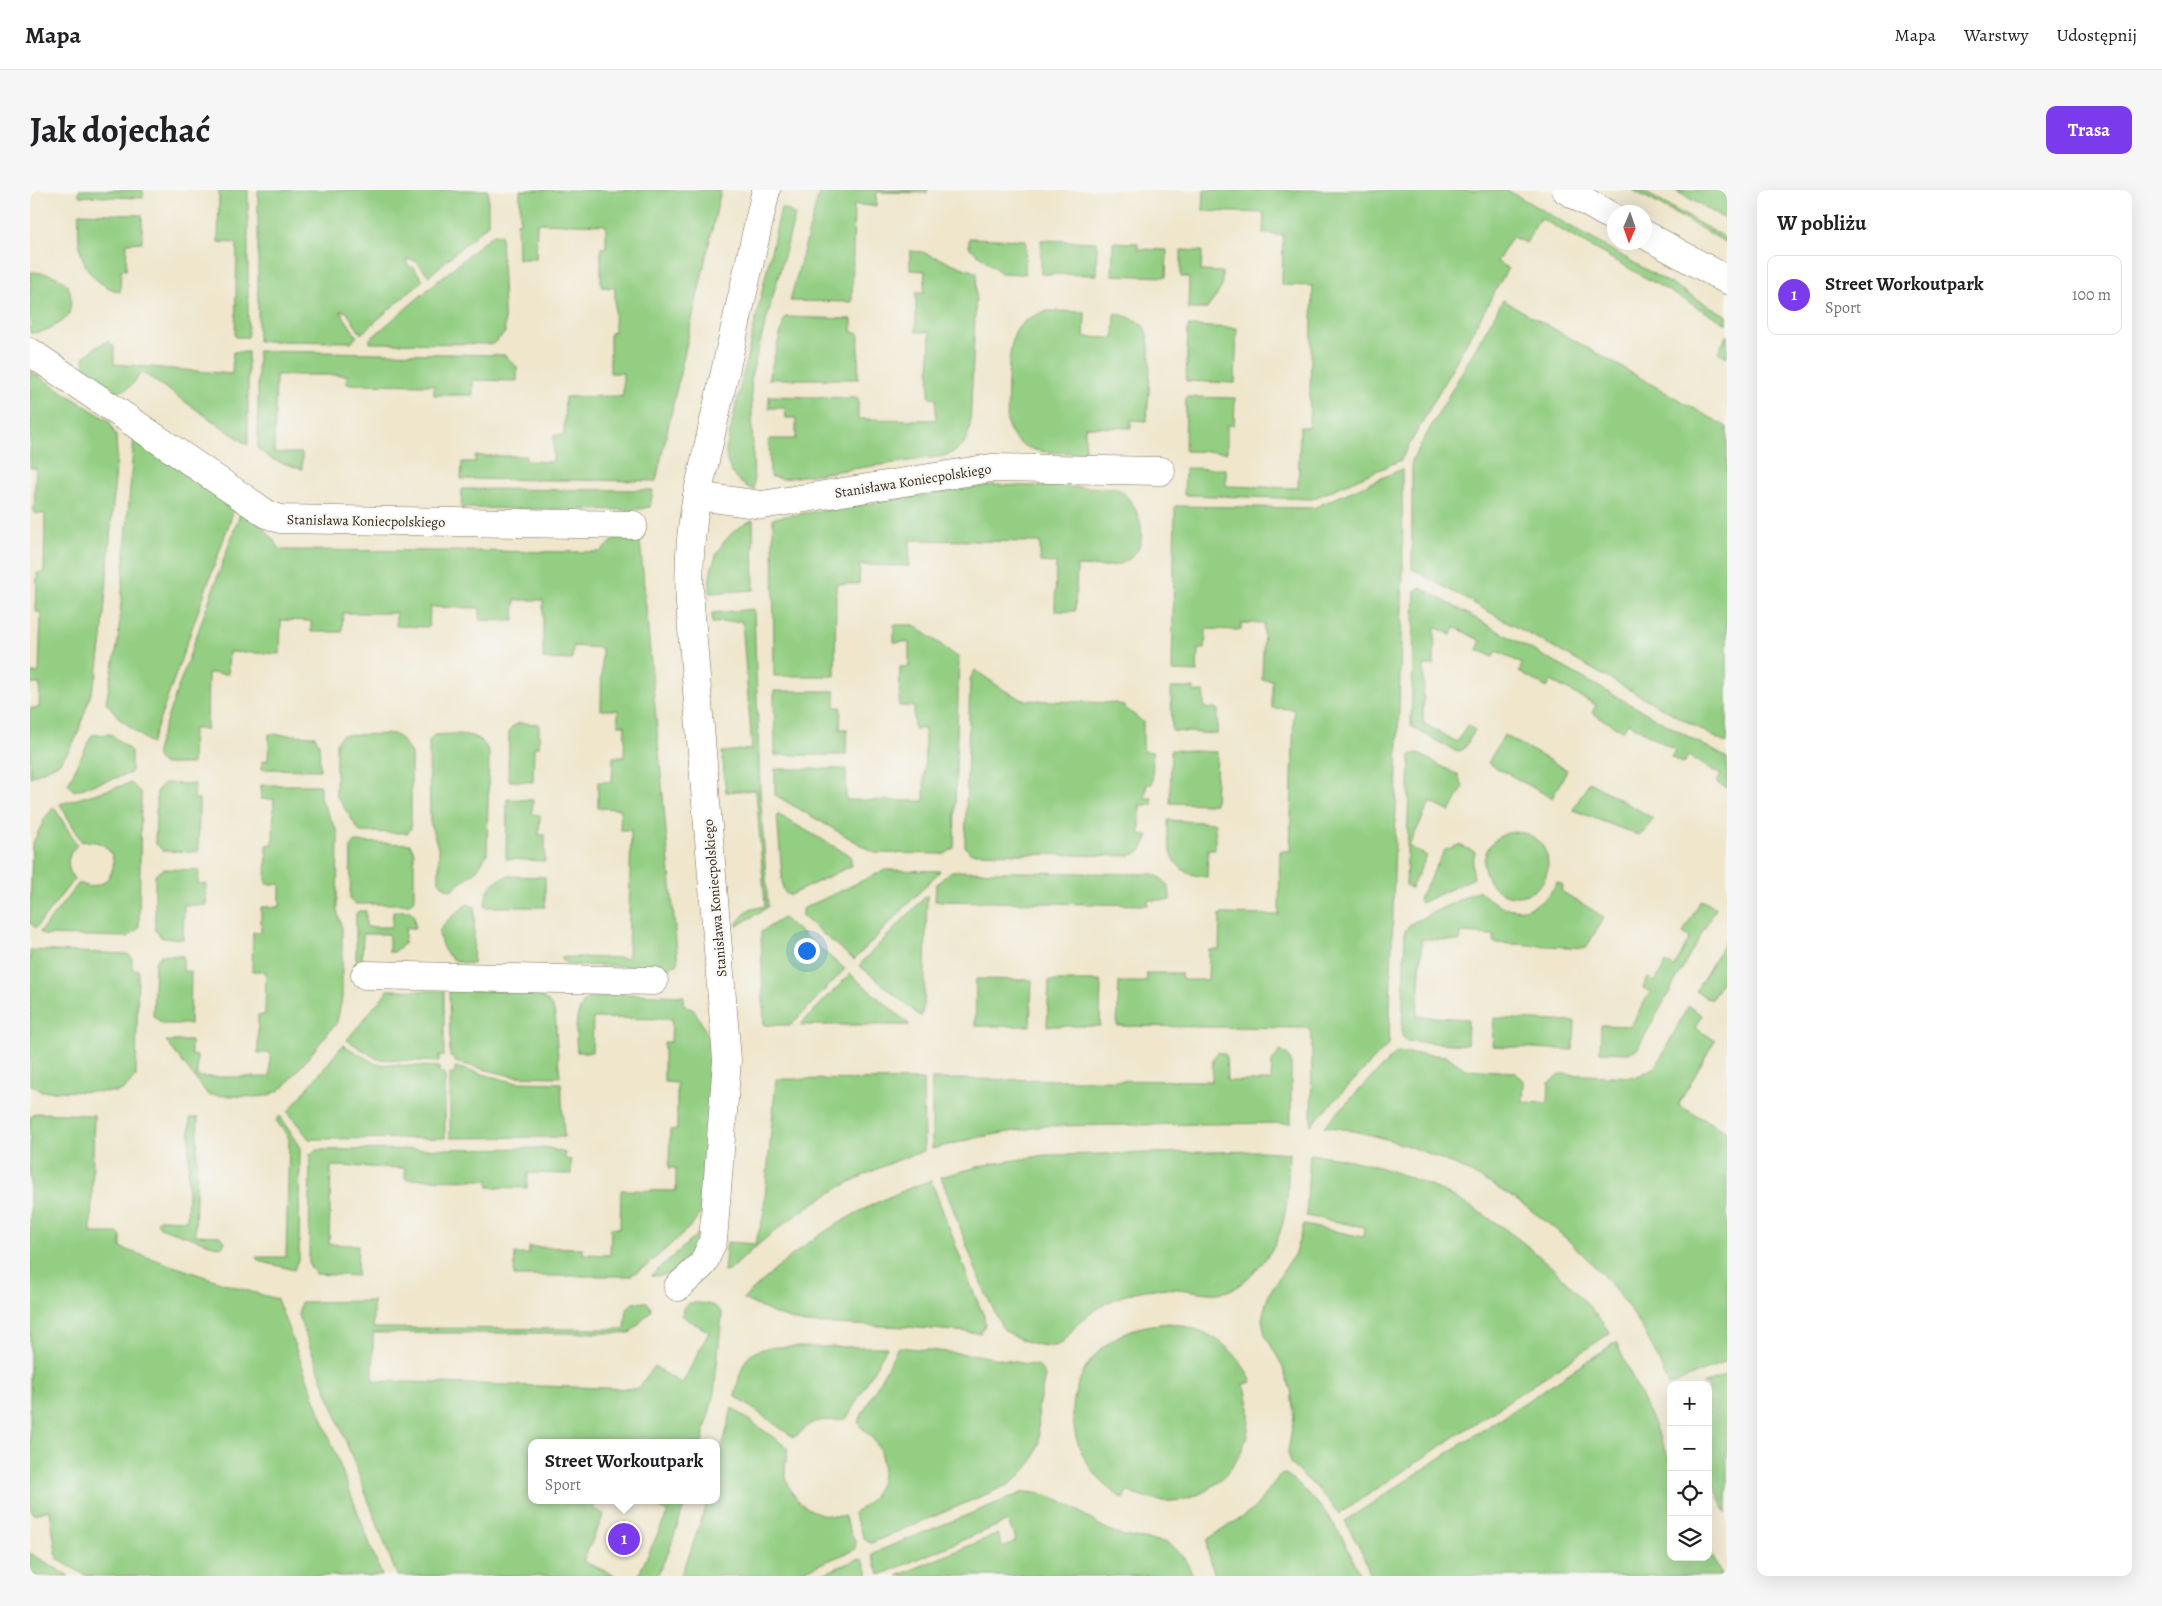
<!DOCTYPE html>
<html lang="pl">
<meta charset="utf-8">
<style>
body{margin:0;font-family:Alegreya,serif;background:#f6f6f6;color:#202124}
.controls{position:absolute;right:15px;bottom:15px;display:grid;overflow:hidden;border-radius:10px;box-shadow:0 5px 20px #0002}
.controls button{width:45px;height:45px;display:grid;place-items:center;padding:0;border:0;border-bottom:1px solid #e0e0e0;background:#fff;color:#202124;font:25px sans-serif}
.compass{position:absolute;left:1577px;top:15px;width:45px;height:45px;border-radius:50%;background:#fff;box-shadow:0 5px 20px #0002;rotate:182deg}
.you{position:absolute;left:776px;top:760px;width:18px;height:18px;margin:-12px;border:4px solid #fff;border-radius:50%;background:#1a73e8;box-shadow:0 0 0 8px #1a73e833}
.badge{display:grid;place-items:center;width:32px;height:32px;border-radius:50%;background:#7c3aed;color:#fff;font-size:16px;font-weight:700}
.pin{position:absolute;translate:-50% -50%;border:2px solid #fff;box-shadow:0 1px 5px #0006}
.popup{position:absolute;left:498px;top:1249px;width:192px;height:65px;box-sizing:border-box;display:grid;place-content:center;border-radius:10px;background:#fff;filter:drop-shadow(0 1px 4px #0005);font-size:16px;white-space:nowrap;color:#757577}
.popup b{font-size:19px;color:#202124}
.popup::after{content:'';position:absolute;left:50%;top:100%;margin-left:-10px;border:10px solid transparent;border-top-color:#fff}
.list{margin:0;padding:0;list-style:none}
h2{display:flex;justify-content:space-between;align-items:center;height:65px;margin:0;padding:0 20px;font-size:21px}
h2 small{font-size:16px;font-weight:400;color:#757577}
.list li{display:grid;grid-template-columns:32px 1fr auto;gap:15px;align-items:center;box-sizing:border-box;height:80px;margin:0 10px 10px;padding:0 10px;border:1px solid #e0e0e0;border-radius:10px}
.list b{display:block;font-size:19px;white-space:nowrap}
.list p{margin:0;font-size:16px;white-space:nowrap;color:#757577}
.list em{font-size:16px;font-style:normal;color:#757577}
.icon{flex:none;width:28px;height:28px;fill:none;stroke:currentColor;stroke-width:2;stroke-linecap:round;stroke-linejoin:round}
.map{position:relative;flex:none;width:1697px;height:1386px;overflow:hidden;border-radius:10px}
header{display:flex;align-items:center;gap:30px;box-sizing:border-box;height:70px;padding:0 25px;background:#fff;border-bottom:1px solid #e0e0e0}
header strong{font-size:24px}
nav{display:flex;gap:28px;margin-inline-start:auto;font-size:18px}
.intro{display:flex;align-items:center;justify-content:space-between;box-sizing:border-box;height:120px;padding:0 30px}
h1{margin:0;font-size:35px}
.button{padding:12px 22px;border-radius:10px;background:#7c3aed;color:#fff;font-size:18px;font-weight:700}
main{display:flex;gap:30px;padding:0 30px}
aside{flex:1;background:#fff;border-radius:10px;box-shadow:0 5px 20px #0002}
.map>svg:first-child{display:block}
.green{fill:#93ce82;stroke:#677c50}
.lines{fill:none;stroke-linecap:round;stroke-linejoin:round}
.street-casing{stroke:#7a6c5b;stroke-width:29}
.street{stroke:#fff;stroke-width:28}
.labels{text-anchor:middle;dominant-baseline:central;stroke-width:4;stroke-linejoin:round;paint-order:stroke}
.street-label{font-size:14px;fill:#3b2a1e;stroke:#f6f6f2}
</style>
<header>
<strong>Mapa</strong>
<nav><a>Mapa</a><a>Warstwy</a><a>Udostępnij</a></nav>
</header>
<div class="intro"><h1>Jak dojechać</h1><a class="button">Trasa</a></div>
<main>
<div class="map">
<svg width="1697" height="1386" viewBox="0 0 1697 1386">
<rect width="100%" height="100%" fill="#f6f6f2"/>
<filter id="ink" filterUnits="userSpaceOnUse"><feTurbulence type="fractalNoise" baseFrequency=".02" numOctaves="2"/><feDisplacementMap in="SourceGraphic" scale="10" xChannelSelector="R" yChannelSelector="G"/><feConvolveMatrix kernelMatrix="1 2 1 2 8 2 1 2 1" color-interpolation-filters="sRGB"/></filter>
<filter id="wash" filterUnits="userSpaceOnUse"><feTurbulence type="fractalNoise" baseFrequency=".0096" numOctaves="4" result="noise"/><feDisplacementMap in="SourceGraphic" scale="20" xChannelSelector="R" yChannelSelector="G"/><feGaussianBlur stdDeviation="1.12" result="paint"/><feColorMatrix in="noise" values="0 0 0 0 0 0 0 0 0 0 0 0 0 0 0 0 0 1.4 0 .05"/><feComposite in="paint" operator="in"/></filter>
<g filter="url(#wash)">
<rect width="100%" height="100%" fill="#efe6cc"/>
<g class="green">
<path d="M 49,0 L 113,0 L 113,8 L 49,6 Z"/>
<path d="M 189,0 L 218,0 L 218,147 L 205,147 L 207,53 L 188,52 Z"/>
<path d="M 228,0 L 458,0 L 458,34 L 399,86 L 386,71 L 377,69 L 377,75 L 384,78 L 393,90 L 331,144 L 316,121 L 310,121 L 327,147 L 321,152 L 228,151 Z"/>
<path d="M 490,0 L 691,0 L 626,291 L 431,289 L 432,272 L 445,272 L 445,266 L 496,266 L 496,271 L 523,272 L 524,245 L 534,245 L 535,207 L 593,206 L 593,183 L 580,183 L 580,143 L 584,142 L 585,98 L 571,97 L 571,58 L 576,58 L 576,35 L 507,33 L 506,69 L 488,69 L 487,33 L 490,32 Z"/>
<path d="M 790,0 L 898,0 L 897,3 L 847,2 L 846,16 L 824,15 L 822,112 L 760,111 Z"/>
<path d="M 1174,0 L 1477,0 L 1697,126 L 1697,134 L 1510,28 L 1496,53 L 1482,47 L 1467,72 L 1478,78 L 1371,270 L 1282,309 L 1154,305 L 1155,278 L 1196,279 L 1196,296 L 1268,298 L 1270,237 L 1279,237 L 1283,96 L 1252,95 L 1253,45 L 1233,44 L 1234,23 L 1173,21 Z"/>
<path d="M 1603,0 L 1611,0 L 1697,49 L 1697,53 Z"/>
<path d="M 1644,0 L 1697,0 L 1697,30 Z"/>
<path d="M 751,18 L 759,21 L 765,26 L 721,186 L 724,300 C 706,293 696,279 696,260 Z"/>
<path d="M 49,23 L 112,25 L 112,52 L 97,53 L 96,80 L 91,80 L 90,102 C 50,90 47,59 49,23 Z"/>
<path d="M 463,44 L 471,45 L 475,143 L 463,154 L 340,153 L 340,149 Z"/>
<path d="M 939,48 L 996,50 L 995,84 L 971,83 L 939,57 Z"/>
<path d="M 1011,50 L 1067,52 L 1066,85 L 1011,84 Z"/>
<path d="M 1083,52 L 1108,53 L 1108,59 L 1137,60 L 1136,87 L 1082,85 Z"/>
<path d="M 1151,60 L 1172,61 L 1171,81 L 1192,82 L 1192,97 L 1177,119 L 1158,119 L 1159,87 L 1151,87 Z"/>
<path d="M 880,61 L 892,62 L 947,83 L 940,235 C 938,253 931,260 914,266 L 752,289 L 740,286 L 739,249 L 766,249 L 766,228 L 756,228 L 755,218 L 739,218 L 739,206 L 828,208 L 828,229 L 906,230 L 906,208 L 899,207 L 900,142 L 886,142 L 886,103 L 894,103 L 895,81 L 880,80 Z"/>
<path d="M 0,82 C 29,83 49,92 38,126 C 28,136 14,143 0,143 Z"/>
<path d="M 1473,110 L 1697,237 L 1697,554 L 1382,379 L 1382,270 Z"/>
<path d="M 1018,121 L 1055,122 L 1054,147 L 1084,148 L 1085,123 C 1093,125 1107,129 1113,136 C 1125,152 1118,208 1117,231 L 1101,230 L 1101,238 L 1055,237 L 1055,263 C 1026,262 985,268 977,232 C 978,212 976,153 988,138 C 995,129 1007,124 1018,121 Z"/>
<path d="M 755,127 L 822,129 L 822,142 L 829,143 L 828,189 L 738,189 Z"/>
<path d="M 1158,136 L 1207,138 L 1205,193 L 1156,191 Z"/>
<path d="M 1697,144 L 1697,167 L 1688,162 Z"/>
<path d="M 78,151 L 84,156 L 84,174 L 202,184 L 203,162 L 218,162 L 218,255 L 112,182 C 104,192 99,202 85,201 C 73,193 50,184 55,166 L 66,157 Z"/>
<path d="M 228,161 L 475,165 L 487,177 L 487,191 L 443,190 L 443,205 L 404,205 L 404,195 L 317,194 L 317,185 L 246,185 L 244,263 L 272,263 L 272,279 L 243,270 L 228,259 Z"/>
<path d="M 0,181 L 79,231 L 86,246 L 87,264 L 72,449 L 67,485 L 47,546 L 38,562 L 28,574 L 0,587 L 0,518 L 9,518 L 10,494 L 0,494 L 0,483 L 9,483 L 11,422 L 6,422 L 7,383 L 14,383 L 15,324 L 4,323 L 6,278 L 0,278 Z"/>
<path d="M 1156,207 L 1205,208 L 1204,235 L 1197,235 L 1197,262 L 1155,261 Z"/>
<path d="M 104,246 L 205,317 L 121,554 L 89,528 L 76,512 L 88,452 Z"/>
<path d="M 1372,279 L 1373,382 L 1359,854 L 1281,935 L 1282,843 L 1277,838 L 1087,836 L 1089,792 L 1116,792 L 1117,783 L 1151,783 L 1152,790 L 1178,790 L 1179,760 L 1189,760 L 1190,724 L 1249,725 L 1250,661 L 1260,661 L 1264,519 L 1242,518 L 1242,490 L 1232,490 L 1234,433 L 1211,433 L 1211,440 L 1176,439 L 1175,459 L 1168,459 L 1167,482 L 1142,481 L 1145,316 L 1283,318 Z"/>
<path d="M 962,295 L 1087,298 C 1110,313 1125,357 1094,372 C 1080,379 1063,376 1047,376 L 1045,421 L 1025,421 L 1026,373 L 1010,372 L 1010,352 L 880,350 L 879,376 L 830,375 L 829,394 L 806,394 L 805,486 L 744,486 L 743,328 Z"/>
<path d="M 432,299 L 623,300 L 620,317 L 604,320 L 431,318 Z"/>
<path d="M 211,321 L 230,333 L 251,360 L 570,362 L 587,347 L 610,350 L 648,774 L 641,777 L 541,775 L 532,770 L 531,767 L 598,768 L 601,640 L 590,640 L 591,619 L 568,618 L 568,592 L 582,592 L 583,567 L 594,567 L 595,535 L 588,535 L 588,520 L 571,520 L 572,458 L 543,456 L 542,470 L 513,469 L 513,410 L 485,410 L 484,431 L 450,430 L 450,418 L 400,417 L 399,437 L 366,436 L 366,423 L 313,423 L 312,442 L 281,442 L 281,431 L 251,430 L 250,464 L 199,462 L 198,484 L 178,483 L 177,539 L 163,539 L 162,574 L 132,574 L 127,568 L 127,557 Z"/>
<path d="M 723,330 L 724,400 L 680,403 C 677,372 694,341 723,330 Z"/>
<path d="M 1391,398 L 1697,568 L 1697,598 L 1687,593 L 1691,585 L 1658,566 L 1653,574 L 1641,567 L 1645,560 L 1598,533 L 1593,541 L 1562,523 L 1566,515 L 1521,491 L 1517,498 L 1489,482 L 1492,474 L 1467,461 L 1463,467 L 1447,459 L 1451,451 L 1425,437 L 1421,445 L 1405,437 L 1404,475 L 1394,475 L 1393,533 L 1427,552 L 1437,535 L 1445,540 L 1434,559 L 1427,562 L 1381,537 L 1385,400 Z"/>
<path d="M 724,419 L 730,600 L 738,717 L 707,736 L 707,733 L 718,720 L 735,716 L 726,600 L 696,602 L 692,562 L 722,559 L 712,431 L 682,433 L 682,423 Z"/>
<path d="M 864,435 L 884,435 L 929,468 L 924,658 L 914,664 L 845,663 L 745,605 L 745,579 L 816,579 L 816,610 L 894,611 L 895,539 L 884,539 L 884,516 L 869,516 L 870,477 L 879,477 L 879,452 L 864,452 Z"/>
<path d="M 945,480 L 974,500 L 993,510 L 1085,513 L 1092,515 L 1113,532 L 1113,561 L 1123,562 L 1122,594 L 1117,594 L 1115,608 L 1122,608 L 1122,615 L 1110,615 L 1110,645 L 1119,646 L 1111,661 L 1100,666 L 940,663 L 935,656 L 940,489 Z"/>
<path d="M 1141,498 L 1164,498 L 1164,502 L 1174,502 L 1174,518 L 1188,519 L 1187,544 L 1142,541 Z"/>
<path d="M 744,501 L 805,501 L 805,517 L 811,517 L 810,539 L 817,539 L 816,565 L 745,565 Z"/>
<path d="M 489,533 L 509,534 L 509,557 L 504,557 L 503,592 L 480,591 L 478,588 L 479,543 L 482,537 Z"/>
<path d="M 81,544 L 101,561 L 101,583 L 44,601 L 38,594 L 62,545 Z"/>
<path d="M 239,544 L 285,546 L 289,554 L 290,580 L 232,579 L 232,571 L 238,570 Z"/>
<path d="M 364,544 L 370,548 L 381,563 L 381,638 L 378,643 L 330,642 L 306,605 L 306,553 L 312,545 Z"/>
<path d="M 404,545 C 424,544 452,540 459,563 L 457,664 L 447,680 L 421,700 L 414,697 L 409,691 L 409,661 L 400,632 L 399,551 Z"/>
<path d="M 1474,545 L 1537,580 L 1522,608 L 1458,573 Z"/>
<path d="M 1141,560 L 1187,562 L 1185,614 L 1140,613 Z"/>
<path d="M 1387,563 L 1428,585 L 1433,597 L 1420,622 L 1400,612 L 1379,656 L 1397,666 L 1381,698 L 1376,696 L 1380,565 Z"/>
<path d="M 1559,592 L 1623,628 L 1615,642 L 1608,645 L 1543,620 Z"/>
<path d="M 101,593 L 111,603 L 109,738 L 98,747 L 14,745 L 10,742 L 49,693 L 60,697 L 73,693 C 95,675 79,646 52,652 L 30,614 Z"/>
<path d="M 134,593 L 165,594 L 164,609 L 169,609 L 168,662 L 133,661 L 125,653 L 127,600 Z"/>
<path d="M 231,595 L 290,595 L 290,608 L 308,643 L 307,720 L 312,739 L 312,808 L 307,832 L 255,896 L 248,901 L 237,906 L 225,907 L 178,905 L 136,851 L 161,851 L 161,865 L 167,866 L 167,887 L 240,887 L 240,863 L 228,863 L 228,825 L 235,825 L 236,782 L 222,781 L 223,742 L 231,742 L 231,717 L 250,717 L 250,694 L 236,694 L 237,655 L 243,654 L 244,609 L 231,609 Z"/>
<path d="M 477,609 L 503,610 L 502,624 L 510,625 L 509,645 L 515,645 L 515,671 L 476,669 Z"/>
<path d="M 24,617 L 47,655 C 36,666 36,677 44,689 L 6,738 L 0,733 L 2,655 L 15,628 Z"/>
<path d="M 747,624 L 821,666 L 821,676 L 760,705 L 756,704 L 753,699 Z"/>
<path d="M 1138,630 L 1185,633 L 1185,659 L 1178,659 L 1177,687 C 1141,685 1137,659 1138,630 Z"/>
<circle cx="1486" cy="674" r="32"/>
<path d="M 325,652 L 380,654 L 384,662 L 384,709 L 380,714 L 326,714 L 320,710 L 321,657 Z"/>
<path d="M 1429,655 L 1445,662 L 1442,677 L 1444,688 L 1391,713 L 1389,709 L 1415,660 Z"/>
<path d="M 133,679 L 169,680 L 168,694 L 176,694 L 176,715 L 154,715 L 153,749 L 132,748 L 125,740 L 125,685 Z"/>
<path d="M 855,680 L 910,681 L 824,770 L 772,726 L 772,719 Z"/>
<path d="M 921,681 L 1123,684 C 1135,689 1141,697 1140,710 L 1118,710 L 1118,715 L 905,711 L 906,695 Z"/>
<path d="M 477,686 L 515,687 L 515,717 L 455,717 C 456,699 460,693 477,686 Z"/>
<path d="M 1527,692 L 1533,695 L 1531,701 L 1574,727 L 1556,758 L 1464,753 L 1464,745 L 1431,743 L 1430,751 L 1392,749 L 1387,826 L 1438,829 L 1437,855 L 1377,851 L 1372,846 L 1375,741 L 1380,734 L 1449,700 C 1474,727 1509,727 1527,692 Z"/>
<path d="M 897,705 L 894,815 L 891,827 L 829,775 Z"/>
<path d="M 1671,710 L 1686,718 L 1608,858 L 1599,863 L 1570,862 L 1571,835 L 1601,836 L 1620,802 L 1613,798 L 1618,788 L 1625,792 L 1636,773 L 1644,777 L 1660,748 L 1653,743 Z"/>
<path d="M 437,714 L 445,717 L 443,774 C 421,773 412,764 409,742 L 415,733 Z"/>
<path d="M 329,721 L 336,721 L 336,737 L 362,737 L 363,721 L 380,721 L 384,725 L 385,738 L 376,738 L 374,754 L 364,762 L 359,762 L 359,744 L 333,744 L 332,771 L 329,772 L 326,770 L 326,723 Z"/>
<path d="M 753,728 L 815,779 L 761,835 L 734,835 L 731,742 Z"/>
<path d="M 1697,748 L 1697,783 L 1681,810 L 1666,801 Z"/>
<path d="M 0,760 L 98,764 L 102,768 L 102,779 L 108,780 L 106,886 L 96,898 L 88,902 L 11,901 L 0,894 Z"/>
<path d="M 131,765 L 153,766 L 153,781 L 161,781 L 160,834 L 133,834 L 123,826 L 125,772 Z"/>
<path d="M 820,784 L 880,835 L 770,835 Z"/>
<path d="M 946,789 L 1002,790 L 1000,836 L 945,836 Z"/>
<path d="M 1019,791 L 1071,791 L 1070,836 L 1017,836 Z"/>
<path d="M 358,800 L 414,801 L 414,866 L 409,866 L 409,872 L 347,869 L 317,850 Z"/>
<path d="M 419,800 L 502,802 C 532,814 524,830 527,855 C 528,866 529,876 530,887 L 482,886 L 425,872 L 425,867 L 420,867 Z"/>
<path d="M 570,803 L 654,806 L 653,814 L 665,821 L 687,863 L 672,1022 L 663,1034 L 618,1075 L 600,1086 L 484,1086 L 485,1064 L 499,1064 L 499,1057 L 553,1058 L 553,1064 L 580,1065 L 581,1038 L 590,1038 L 591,1000 L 646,1001 L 646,978 L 639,978 L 640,940 L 647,940 L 647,893 L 634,892 L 634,852 L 641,852 L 642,829 L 563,828 L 562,862 L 547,862 C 545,839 543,809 570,803 Z"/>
<path d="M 1658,816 L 1672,825 L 1665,838 L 1685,850 L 1648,915 L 1697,942 L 1697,1171 L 1639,1196 C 1631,1176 1623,1156 1612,1138 C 1544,1029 1420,953 1294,936 L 1367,862 L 1417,866 L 1435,879 L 1485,882 L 1494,892 L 1493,912 L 1518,913 L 1519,893 L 1530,884 L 1606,887 L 1626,877 Z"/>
<path d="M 1464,828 L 1545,832 L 1543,860 L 1462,856 Z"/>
<path d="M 313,855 L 346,874 L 409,877 L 409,883 L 415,883 L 415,948 L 279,949 L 258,922 Z"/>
<path d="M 1250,861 L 1258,865 L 1261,872 L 1261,933 L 1015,936 L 950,947 L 902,959 L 902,889 L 1182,891 L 1183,868 L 1188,862 L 1196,865 L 1197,891 L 1241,891 L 1242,872 Z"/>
<path d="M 425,877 L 483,892 L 531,893 L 534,947 L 420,948 L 420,884 L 425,884 Z"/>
<path d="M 746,889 L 893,890 L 894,961 C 822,984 753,1027 700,1081 L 694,1081 L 697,1052 L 725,1054 L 733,1028 Z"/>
<path d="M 6,923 L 64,925 L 61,1043 L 87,1043 L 91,1046 L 91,1058 L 208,1098 L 247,1109 L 352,1386 L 57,1386 L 27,1369 L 20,1320 L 3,1324 L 0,1314 L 0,927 Z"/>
<path d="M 250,926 L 270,958 L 269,1067 L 264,1080 L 229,1071 L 226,1067 L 256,1067 L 259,949 L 246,930 Z"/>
<path d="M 160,928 L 168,928 L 165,1045 L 190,1046 L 195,1051 L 193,1056 L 188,1057 L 130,1037 L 127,1032 L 129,1029 L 157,1030 Z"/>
<path d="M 519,958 L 535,963 L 535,969 L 541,970 L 541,984 L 498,983 L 497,998 L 459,997 L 458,990 L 375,989 L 375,978 L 301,976 L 299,1054 L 328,1055 L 327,1086 L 285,1084 L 279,1074 L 280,964 L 286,960 Z"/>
<path d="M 1231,961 L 1259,963 C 1257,1019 1259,1054 1212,1093 C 1190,1110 1172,1101 1147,1099 C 1128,1097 1108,1100 1090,1107 C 1073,1114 1059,1123 1046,1136 C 1040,1141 1036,1152 1028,1155 C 1015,1160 980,1148 972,1137 L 952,1096 L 911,987 L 955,975 L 1016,965 Z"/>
<path d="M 1280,964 C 1400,975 1510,1047 1580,1143 L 1309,1324 L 1289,1300 L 1260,1274 L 1258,1262 L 1264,1226 L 1261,1200 L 1251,1173 L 1235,1145 L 1232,1129 L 1238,1105 L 1265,1063 L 1274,1035 L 1333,1047 L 1334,1037 L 1276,1026 Z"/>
<path d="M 901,990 L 943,1101 L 954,1126 L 955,1135 L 950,1143 L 877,1137 L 772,1133 L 745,1124 L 713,1109 C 734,1090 755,1070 778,1053 C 815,1027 858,1005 901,990 Z"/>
<path d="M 671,1041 C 668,1067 647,1087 621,1086 Z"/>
<path d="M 343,1111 L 343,1138 L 595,1139 L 597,1118 L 603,1113 L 617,1112 L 620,1116 L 621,1121 L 600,1143 L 343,1143 L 343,1191 L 608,1199 L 624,1176 L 652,1194 L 679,1142 L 655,1128 L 652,1125 L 653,1118 L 659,1113 C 671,1113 685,1112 692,1124 L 684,1203 L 672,1253 L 502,1253 L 502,1310 L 567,1310 L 563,1319 L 574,1324 L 553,1371 L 586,1386 L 367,1386 L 268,1125 L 271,1112 Z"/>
<path d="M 1139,1133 C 1180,1140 1203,1154 1222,1192 L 1214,1194 C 1239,1267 1169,1338 1097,1301 L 1093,1309 C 1032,1270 1023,1188 1087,1147 C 1103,1137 1121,1135 1139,1133 Z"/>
<path d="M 1586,1152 L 1641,1272 L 1641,1367 L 1678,1367 L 1678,1356 L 1692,1386 L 1341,1386 L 1332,1363 L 1315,1331 Z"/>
<path d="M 747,1157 L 857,1157 L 817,1228 C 810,1232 794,1228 782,1233 C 775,1237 770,1245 763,1247 L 705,1206 C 712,1176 712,1159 747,1157 Z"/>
<path d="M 868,1157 L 947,1165 L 1009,1176 L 1015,1186 L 1008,1217 L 1009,1253 L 1003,1270 L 989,1287 L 978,1295 L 841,1353 L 835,1350 L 823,1323 C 849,1311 861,1279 846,1253 C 841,1245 832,1240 828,1232 Z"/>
<path d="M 1697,1184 L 1697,1324 L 1678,1282 L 1678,1195 L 1672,1195 Z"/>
<path d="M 702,1218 L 757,1257 C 759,1264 755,1272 755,1280 C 758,1312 784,1328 814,1326 L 826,1354 L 824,1360 L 761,1386 L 650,1386 L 660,1363 L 678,1310 L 686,1310 L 687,1278 Z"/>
<path d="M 1255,1284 C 1262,1287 1267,1294 1273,1299 C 1300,1323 1317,1352 1330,1386 L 1185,1386 L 1177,1359 L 1178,1349 L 1223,1320 L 1250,1285 Z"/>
<path d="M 994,1302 C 1039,1303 1053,1332 1091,1345 C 1102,1349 1131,1350 1137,1353 C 1150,1360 1158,1373 1163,1386 L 867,1386 L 967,1344 L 973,1357 L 986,1351 L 978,1331 L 850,1385 L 842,1366 L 843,1363 Z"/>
<path d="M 614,1310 L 656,1310 L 640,1358 L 627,1386 L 608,1386 L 638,1322 Z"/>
<path d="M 0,1363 L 39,1386 L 0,1386 Z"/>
<path d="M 828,1369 L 833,1370 L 839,1386 L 788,1386 Z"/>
</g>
</g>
<g filter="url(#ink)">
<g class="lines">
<defs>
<g id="street">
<path d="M 1536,0 L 1584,28"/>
<path d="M 1614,44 L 1697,90"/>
<path d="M 0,162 L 237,324 L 250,329 L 603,335"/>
<path d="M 667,306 L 732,315 L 961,278 L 1131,281"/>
<path d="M 335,785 L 624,791"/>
<path d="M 648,1097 L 673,1074 L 683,1051 L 697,870 L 660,414 C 658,377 660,343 667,306 L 736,0"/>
</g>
</defs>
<use href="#street" class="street-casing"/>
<use href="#street" class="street"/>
</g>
</g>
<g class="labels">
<g class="street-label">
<text transform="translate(883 291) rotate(-9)">Stanisława Koniecpolskiego</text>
<text transform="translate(336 331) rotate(1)">Stanisława Koniecpolskiego</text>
<text transform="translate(685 708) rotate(-95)">Stanisława Koniecpolskiego</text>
</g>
</g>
</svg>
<div class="controls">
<button>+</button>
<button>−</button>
<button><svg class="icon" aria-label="locate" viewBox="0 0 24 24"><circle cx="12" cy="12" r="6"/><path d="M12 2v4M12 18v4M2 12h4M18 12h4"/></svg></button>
<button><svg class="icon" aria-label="layers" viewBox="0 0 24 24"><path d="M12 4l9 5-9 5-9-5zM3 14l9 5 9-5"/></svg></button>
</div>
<svg class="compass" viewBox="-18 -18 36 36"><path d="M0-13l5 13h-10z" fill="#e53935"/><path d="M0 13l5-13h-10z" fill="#757577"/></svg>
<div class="you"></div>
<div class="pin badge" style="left:594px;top:1349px">1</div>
<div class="popup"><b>Street Workoutpark</b>Sport</div>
</div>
<aside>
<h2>W pobliżu<small></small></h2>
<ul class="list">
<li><span class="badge">1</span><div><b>Street Workoutpark</b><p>Sport</p></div><em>100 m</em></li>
</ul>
</aside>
</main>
